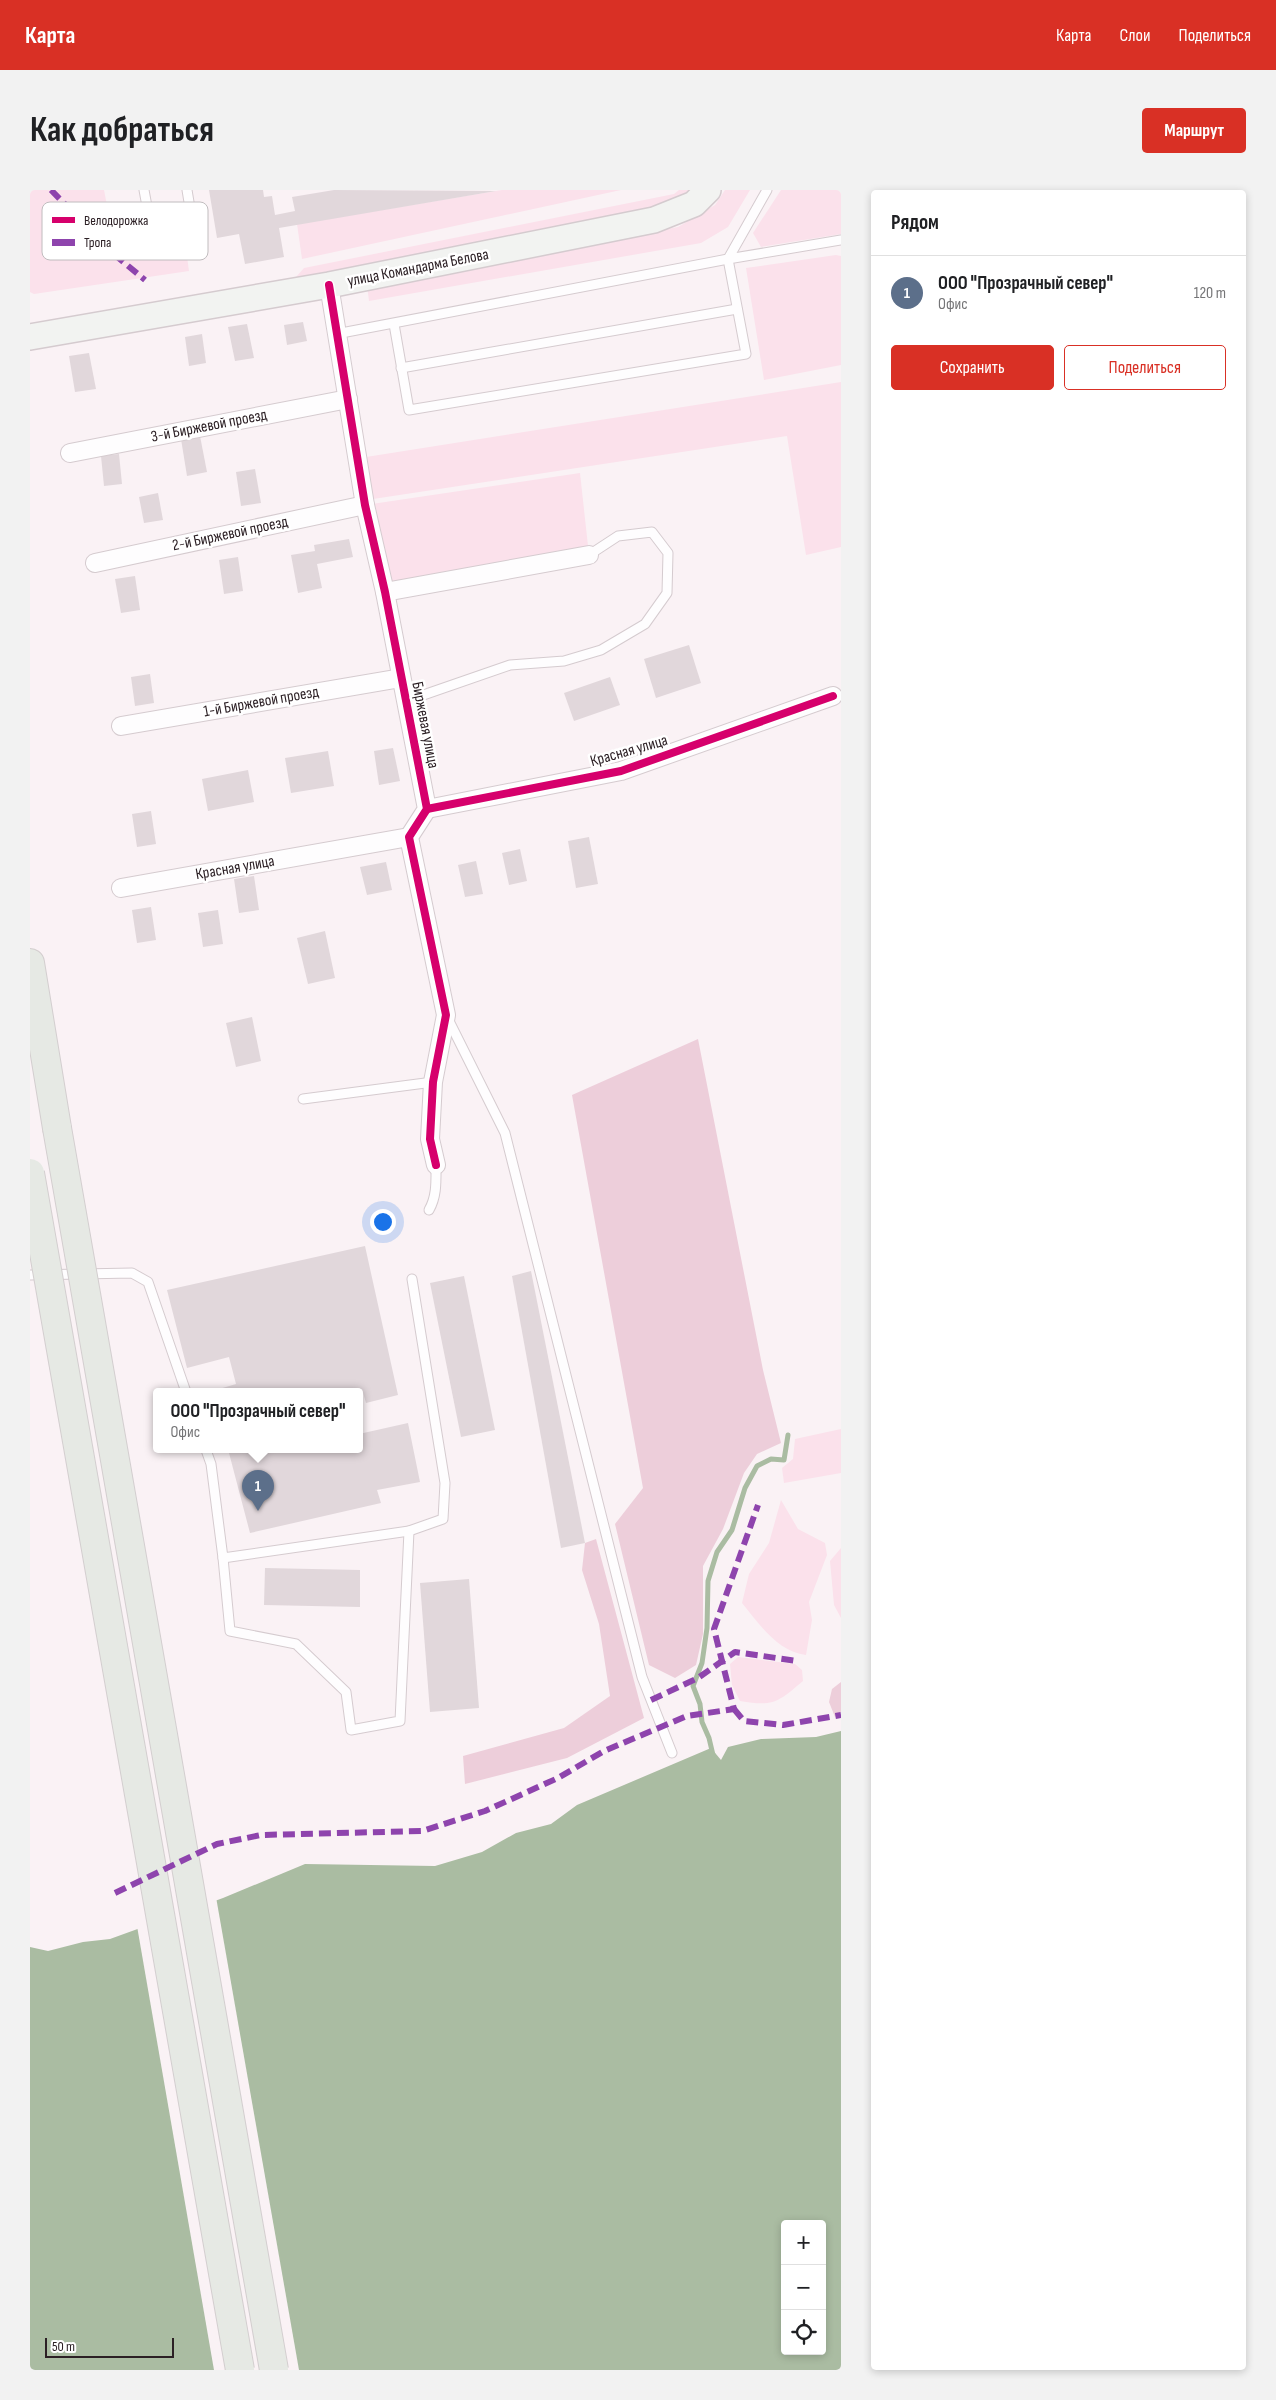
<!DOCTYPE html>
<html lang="ru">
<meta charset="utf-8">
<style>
body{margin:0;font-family:"Sofia Sans Condensed",sans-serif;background:#f2f2f2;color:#202124}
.controls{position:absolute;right:15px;bottom:15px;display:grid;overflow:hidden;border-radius:5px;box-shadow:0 2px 8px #0003}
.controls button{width:45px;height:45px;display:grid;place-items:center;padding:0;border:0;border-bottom:1px solid #e0e0e0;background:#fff;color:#202124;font:25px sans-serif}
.scale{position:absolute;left:15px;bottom:12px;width:129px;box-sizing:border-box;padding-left:5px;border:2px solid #2c2025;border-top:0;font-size:14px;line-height:18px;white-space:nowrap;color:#2c2025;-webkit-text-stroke:4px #fff;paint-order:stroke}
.you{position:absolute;left:352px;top:1031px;width:18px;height:18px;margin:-12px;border:4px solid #fff;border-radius:50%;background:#1a73e8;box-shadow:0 0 0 8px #1a73e833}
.badge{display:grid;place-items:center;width:32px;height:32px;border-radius:50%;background:#d93025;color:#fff;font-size:16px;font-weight:700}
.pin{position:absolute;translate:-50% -41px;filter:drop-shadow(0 1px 2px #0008)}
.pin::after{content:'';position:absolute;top:26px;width:18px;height:15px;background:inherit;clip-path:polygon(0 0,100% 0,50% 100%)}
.popup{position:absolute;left:123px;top:1198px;width:210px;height:65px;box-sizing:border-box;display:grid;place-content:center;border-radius:5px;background:#fff;filter:drop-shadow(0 1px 4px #0005);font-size:16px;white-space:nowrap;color:#757577}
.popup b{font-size:19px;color:#202124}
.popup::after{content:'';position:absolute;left:50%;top:100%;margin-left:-10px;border:10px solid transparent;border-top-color:#fff}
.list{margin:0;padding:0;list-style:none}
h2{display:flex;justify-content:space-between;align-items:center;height:65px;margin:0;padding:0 20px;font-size:21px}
h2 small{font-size:16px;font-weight:400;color:#757577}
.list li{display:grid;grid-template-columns:32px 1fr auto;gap:15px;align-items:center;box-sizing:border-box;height:75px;padding:0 20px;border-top:1px solid #e0e0e0}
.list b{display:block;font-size:19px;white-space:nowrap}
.list p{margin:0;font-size:16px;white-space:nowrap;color:#757577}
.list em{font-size:16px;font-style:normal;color:#757577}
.actions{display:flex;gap:10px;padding:15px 20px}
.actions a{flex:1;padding:11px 0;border:1px solid #d93025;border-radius:5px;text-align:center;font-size:18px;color:#d93025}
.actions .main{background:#d93025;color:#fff}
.icon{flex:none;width:28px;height:28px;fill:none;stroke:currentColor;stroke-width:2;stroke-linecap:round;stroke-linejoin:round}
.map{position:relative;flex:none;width:811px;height:2180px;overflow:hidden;border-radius:5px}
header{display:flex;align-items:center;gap:30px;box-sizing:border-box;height:70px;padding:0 25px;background:#d93025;color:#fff}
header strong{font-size:24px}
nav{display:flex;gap:28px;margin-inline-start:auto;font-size:18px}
.intro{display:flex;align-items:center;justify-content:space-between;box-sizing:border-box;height:120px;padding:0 30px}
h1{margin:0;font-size:35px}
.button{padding:12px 22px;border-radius:5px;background:#d93025;color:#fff;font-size:18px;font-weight:700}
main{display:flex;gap:30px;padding:0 30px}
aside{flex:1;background:#fff;border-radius:5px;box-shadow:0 2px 8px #0003}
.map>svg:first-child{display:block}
.green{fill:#fbe1eb}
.forest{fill:#edceda}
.water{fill:#aabca2;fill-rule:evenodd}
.pier{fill:#faf2f5}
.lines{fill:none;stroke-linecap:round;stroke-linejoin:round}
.stream{stroke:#aabca2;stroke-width:5}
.building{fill:#e1d7db}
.service-casing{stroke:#d5cbcf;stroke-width:11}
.minor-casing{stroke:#d5cbcf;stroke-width:20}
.secondary-casing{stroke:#d5cbcf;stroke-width:28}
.primary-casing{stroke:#d3cecf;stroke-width:30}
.service{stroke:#fefdfe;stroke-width:9}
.minor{stroke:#fefdfe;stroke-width:18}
.secondary{stroke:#f2f3f1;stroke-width:25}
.primary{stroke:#e6e9e4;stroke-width:28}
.primary-bridge-casing{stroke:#d3cecf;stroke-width:30;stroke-linecap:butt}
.primary-bridge{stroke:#e6e9e4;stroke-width:28}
.quiet{stroke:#8e44ad;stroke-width:6;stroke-dasharray:12 6;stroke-linecap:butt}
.cycleway-casing{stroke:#fff;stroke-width:11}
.cycleway{stroke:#d6006c;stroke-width:8}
.labels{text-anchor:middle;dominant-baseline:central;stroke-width:5;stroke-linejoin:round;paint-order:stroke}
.street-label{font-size:16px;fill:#2c2025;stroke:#fff}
.key{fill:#fff;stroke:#c0bcbe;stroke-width:1}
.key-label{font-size:14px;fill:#2c2025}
</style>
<header>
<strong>Карта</strong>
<nav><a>Карта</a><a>Слои</a><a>Поделиться</a></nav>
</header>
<div class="intro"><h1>Как добраться</h1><a class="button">Маршрут</a></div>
<main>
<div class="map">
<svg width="811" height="2180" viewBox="0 0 811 2180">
<rect width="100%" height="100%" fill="#faf2f5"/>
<g class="green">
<path d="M 0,0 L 74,0 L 86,61 L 155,52 L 159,81 L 4,104 L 0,102 Z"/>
<path d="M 472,0 L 591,0 L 272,69 L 267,34 Z"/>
<path d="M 649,0 L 661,0 L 630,16 L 293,84 L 266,87 L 274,78 L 644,4 Z"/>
<path d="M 695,0 L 720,0 L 698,37 L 671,53 L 339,111 L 337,95 L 648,37 L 685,15 Z"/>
<path d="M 751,0 L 811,0 L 811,44 L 731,57 L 723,43 Z"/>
<path d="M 806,65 L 811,66 L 811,175 L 734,190 L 716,78 Z"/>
<path d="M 811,192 L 811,357 L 776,365 L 757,246 L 343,309 L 336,267 Z"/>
<path d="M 550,283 L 559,365 L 355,402 L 335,315 Z"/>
<path d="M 811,1239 L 811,1283 L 754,1293 L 752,1278 L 763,1269 L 765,1249 Z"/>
<path d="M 751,1310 L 768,1339 L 795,1353 L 797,1365 L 779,1412 L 782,1430 L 776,1465 C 748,1462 729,1434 712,1413 L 719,1384 L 739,1353 Z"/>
<path d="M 811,1358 L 811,1428 L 804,1415 L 800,1371 Z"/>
<path d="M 708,1467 L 765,1474 L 772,1480 L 773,1491 C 748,1512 744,1517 710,1511 L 702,1495 L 700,1474 Z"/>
</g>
<g class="forest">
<path d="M 668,849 L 733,1180 L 751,1253 L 727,1264 L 714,1283 L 693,1339 L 673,1376 L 673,1444 L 666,1475 L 645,1488 L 619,1475 L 585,1334 L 613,1298 L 542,905 Z"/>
<path d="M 566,1349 L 614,1528 L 537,1568 L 435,1594 L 433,1566 L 534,1538 L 580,1506 L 569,1434 L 552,1380 L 555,1353 Z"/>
<path d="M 811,1492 L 811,1522 L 805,1527 L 799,1512 L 802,1499 Z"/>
</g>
<path class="water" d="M 811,1541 L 811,2180 L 0,2180 L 0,1757 L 18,1761 L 53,1752 L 80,1749 L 193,1708 L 275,1674 L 405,1676 L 452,1662 L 486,1643 L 521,1634 L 547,1615 L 681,1558 L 691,1570 L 698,1557 L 731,1549 L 786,1547 ZM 755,2034 L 792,2034 L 792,2161 L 755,2161 Z"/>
<path class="pier" d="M 186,1707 L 269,2180 L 184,2180 L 107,1736 Z"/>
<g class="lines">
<path class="stream" d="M 683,1565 L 679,1548 L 672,1532 L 670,1514 L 663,1496 L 672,1473 L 677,1438 L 678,1391 L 687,1362 L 702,1340 L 715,1298 L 727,1276 L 741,1269 L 754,1270 L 758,1245"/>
</g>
<g class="building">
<path d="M 179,0 L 233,0 L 234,7 L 242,6 L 245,25 L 265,21 L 262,7 L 304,0 L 466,1 L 249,38 L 254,67 L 215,74 L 209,44 L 187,48 Z"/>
<path d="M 273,132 L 277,151 L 257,155 L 254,135 Z"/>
<path d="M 217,134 L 224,168 L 205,171 L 198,137 Z"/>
<path d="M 172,144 L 176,173 L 159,176 L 155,147 Z"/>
<path d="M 59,163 L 66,199 L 45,202 L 39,166 Z"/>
<path d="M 170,246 L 177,282 L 157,286 L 151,249 Z"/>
<path d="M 89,264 L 92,294 L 74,296 L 71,266 Z"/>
<path d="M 225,279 L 231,313 L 211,316 L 206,282 Z"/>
<path d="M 128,303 L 133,330 L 114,333 L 109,307 Z"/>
<path d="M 319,349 L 323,367 L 287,374 L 292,398 L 268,403 L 261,365 L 285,361 L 284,355 Z"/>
<path d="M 208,367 L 213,401 L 194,404 L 189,370 Z"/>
<path d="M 105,386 L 110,420 L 91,423 L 85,389 Z"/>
<path d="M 659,455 L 671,493 L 626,508 L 614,469 Z"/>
<path d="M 120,484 L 124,513 L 105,516 L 101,487 Z"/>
<path d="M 580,487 L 590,515 L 544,531 L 534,503 Z"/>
<path d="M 363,558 L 370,591 L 349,595 L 344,561 Z"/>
<path d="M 298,561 L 304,596 L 261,603 L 255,568 Z"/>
<path d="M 218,580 L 224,612 L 178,621 L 172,589 Z"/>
<path d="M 121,621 L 126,654 L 107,657 L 102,624 Z"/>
<path d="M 559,647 L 568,694 L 546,698 L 538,651 Z"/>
<path d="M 490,659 L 497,691 L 479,695 L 472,663 Z"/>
<path d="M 446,671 L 453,704 L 435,707 L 428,675 Z"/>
<path d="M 356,672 L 362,700 L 337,705 L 330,677 Z"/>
<path d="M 224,686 L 229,720 L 209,723 L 204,689 Z"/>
<path d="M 121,717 L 126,750 L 107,753 L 102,720 Z"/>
<path d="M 188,720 L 193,754 L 173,757 L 168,723 Z"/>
<path d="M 295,741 L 305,788 L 278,794 L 267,748 Z"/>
<path d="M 222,827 L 231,871 L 206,877 L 196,833 Z"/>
<path d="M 335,1056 L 368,1205 L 336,1213 L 332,1199 L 318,1202 L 179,1202 L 206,1194 L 199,1167 L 157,1178 L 137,1100 Z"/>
<path d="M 501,1081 L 555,1353 L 531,1358 L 482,1086 Z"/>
<path d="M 434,1086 L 465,1240 L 431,1247 L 400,1093 Z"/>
<path d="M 378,1233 L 390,1292 L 347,1300 L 351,1313 L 220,1343 L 199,1263 L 215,1260 L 329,1260 L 329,1244 Z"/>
<path d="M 235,1378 L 330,1380 L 330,1417 L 234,1415 Z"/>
<path d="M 439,1389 L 449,1518 L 400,1522 L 390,1393 Z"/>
</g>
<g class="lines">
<defs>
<g id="service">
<path d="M 114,0 L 123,49 L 164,42 L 157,0"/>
<path d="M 364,134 L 379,220 L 716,164 L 698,69 L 737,0"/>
<path d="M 306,144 L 698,69 L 811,50"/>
<path d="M 371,178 L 707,119"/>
<path d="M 376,511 L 480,475 L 534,471 L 571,460 L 615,434 L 637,403 L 638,363 L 622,342 L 588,346 L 559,365"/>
<path d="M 417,827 L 475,943 L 612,1487 L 642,1563"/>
<path d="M 273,909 L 403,892"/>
<path d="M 399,1020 C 407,1006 406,991 406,975"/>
<path d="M 0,1085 L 102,1083 L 118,1092 L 156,1202"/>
<path d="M 176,1260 L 181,1274 L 193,1368 L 379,1341 L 413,1329 L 415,1293 L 382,1089"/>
<path d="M 193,1368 L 200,1441 L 266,1454 L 316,1502 L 321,1540 L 370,1531 L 379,1341"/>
</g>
<g id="minor">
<path d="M 299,95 L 335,315 L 355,402 L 397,619 L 379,647 L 416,825 L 403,892 L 400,949 L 406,975"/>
<path d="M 40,263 L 318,209"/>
<path d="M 65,373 L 335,315"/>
<path d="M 355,402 L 559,365"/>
<path d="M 91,536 L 371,488"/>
<path d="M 397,619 L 591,581 L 803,506"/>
<path d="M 91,698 L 379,647"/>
</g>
<path id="secondary" d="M 0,147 L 299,95 L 624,30 L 664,14 L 678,0"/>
<path id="primary" d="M 0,773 L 27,938"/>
</defs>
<use href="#service" class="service-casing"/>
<use href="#minor" class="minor-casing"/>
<use href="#secondary" class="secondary-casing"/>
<use href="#primary" class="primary-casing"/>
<use href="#service" class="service"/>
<use href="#minor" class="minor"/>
<use href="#secondary" class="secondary"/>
<use href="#primary" class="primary"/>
<defs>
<g id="primary-bridge">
<path d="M 27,938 L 244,2180"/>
<path d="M 0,983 L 210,2180"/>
</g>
</defs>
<use href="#primary-bridge" class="primary-bridge-casing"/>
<use href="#primary-bridge" class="primary-bridge"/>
<g class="quiet">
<path d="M 21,0 L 85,65 L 115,90"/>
<path d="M 621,1510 L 668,1488 L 705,1462 L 767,1471"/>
<path d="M 704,1519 L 714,1531 L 753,1535 L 811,1525"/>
<path d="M 85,1703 L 187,1654 L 231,1645 L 392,1641 L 455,1621 L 528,1588 L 574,1561 L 657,1526 L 704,1519 L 684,1439 L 728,1315"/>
</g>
<defs>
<g id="cycleway">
<path d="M 299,95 L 335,315 L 355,402 L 397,619 L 379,647 L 416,825 L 403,892 L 400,949 L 406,975"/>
<path d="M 397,619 L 591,581 L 803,506"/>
</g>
</defs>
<use href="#cycleway" class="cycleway-casing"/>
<use href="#cycleway" class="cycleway"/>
</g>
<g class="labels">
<g class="street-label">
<text transform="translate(388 78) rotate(-11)">улица Командарма Белова</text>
<text transform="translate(179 236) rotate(-11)">3-й Биржевой проезд</text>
<text transform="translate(200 344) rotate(-12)">2-й Биржевой проезд</text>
<text transform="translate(231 512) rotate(-10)">1-й Биржевой проезд</text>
<text transform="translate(395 535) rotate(79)">Биржевая улица</text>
<text transform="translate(599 561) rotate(-16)">Красная улица</text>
<text transform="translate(205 678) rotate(-10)">Красная улица</text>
</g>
</g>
<rect x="12" y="12" width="166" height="58" rx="8" class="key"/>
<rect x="22" y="27" width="23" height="6" fill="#d6006c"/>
<rect x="22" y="49" width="23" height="7" fill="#8e44ad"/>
<g class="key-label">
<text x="54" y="35">Велодорожка</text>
<text x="54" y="57">Тропа</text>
</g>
</svg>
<div class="controls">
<button>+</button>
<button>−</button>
<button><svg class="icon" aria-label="locate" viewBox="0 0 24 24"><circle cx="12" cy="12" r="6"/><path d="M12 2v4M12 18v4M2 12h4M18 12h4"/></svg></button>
</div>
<div class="scale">50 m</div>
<div class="you"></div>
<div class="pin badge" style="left:228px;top:1321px;background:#5c6f8a">1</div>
<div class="popup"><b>ООО &quot;Прозрачный север&quot;</b>Офис</div>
</div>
<aside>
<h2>Рядом<small></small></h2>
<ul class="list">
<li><span class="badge" style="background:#5c6f8a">1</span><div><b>ООО &quot;Прозрачный север&quot;</b><p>Офис</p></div><em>120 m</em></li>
</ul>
<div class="actions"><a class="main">Сохранить</a><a>Поделиться</a></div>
</aside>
</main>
